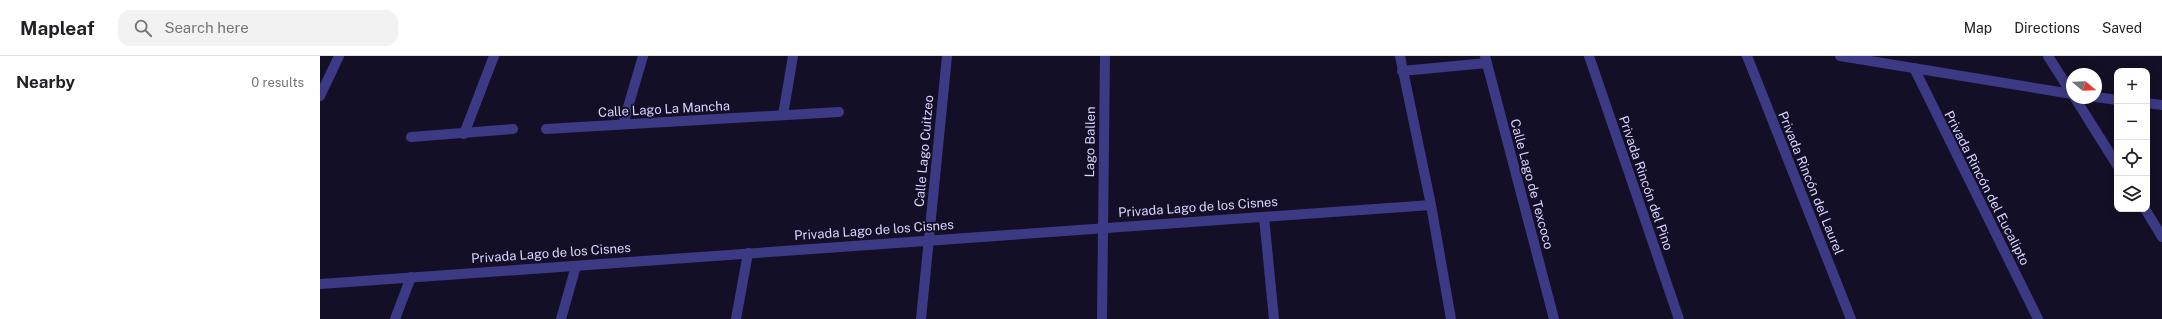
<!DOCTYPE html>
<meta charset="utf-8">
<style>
body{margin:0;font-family:"Public Sans",sans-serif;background:#f2f2f2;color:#202124}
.controls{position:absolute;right:12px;top:12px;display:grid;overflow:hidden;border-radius:8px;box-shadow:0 2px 10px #0003}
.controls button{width:36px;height:36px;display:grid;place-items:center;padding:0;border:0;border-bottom:1px solid #e0e0e0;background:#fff;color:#202124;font:20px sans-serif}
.compass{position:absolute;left:1746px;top:12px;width:36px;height:36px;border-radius:50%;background:#fff;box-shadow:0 2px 10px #0003;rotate:109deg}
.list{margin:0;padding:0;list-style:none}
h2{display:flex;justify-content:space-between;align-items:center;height:52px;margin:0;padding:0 16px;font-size:17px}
h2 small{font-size:13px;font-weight:400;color:#757577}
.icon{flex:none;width:22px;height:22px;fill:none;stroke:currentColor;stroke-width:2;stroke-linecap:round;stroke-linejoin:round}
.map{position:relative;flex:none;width:1842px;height:263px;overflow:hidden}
header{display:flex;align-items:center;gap:24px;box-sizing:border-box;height:56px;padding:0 20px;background:#fff;border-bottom:1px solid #e0e0e0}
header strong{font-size:19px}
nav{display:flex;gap:22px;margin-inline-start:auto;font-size:14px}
.search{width:280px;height:36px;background:#f2f2f2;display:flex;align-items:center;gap:10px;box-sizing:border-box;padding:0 14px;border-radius:12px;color:#757577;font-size:15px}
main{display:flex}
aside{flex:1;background:#fff}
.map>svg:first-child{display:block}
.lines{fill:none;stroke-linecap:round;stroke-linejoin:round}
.minor{stroke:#3d3a85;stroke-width:10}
.labels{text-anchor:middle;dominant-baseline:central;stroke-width:4;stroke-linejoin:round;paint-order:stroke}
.street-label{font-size:13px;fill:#d9d4ff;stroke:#130f26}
</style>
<header>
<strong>Mapleaf</strong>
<div class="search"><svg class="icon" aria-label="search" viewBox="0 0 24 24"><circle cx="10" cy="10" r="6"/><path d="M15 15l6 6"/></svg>Search here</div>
<nav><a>Map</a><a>Directions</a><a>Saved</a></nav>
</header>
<main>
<aside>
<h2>Nearby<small>0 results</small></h2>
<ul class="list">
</ul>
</aside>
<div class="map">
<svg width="1842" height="263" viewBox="0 0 1842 263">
<rect width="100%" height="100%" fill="#130f26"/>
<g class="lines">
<g class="minor">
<path d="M 1080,0 L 1111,149 L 1131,263"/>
<path d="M 1165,0 L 1234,263"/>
<path d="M 1269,0 L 1359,263"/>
<path d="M 1427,0 L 1531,263"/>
<path d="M 1520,0 L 1752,38"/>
<path d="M 1728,0 L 1752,38"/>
<path d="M 1594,12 L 1718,263"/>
<path d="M 1082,15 L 1167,7"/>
<path d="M 0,40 L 19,0"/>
<path d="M 1776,41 L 1797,44"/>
<path d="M 1755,42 L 1797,109"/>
<path d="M 1827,47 L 1842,49"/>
<path d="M 463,59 L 473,0"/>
<path d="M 303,68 L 323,0"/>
<path d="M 226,73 L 519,56"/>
<path d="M 144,78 L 174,0"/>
<path d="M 91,81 L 193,73"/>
<path d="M 1825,153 L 1842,181"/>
<path d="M 944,161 L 954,263"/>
<path d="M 0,228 L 1111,149"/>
<path d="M 75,263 L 91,221"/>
<path d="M 241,263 L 256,210"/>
<path d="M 416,263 L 428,197"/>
<path d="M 601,263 L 627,0"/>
<path d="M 782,263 L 785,0"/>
</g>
</g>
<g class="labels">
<g class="street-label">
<text transform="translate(344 53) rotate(-3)">Calle Lago La Mancha</text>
<text transform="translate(770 86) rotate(-89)">Lago Ballen</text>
<text transform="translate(604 95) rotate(-85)">Calle Lago Cuitzeo</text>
<text transform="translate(1326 127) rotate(71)">Privada Rincón del Pino</text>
<text transform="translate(1491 127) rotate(68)">Privada Rincón del Laurel</text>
<text transform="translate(1212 128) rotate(75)">Calle Lago de Texcoco</text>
<text transform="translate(1667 132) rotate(63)">Privada Rincón del Eucalipto</text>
<text transform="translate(878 151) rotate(-4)">Privada Lago de los Cisnes</text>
<text transform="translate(554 174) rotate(-4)">Privada Lago de los Cisnes</text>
<text transform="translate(231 197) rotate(-4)">Privada Lago de los Cisnes</text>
</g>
</g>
</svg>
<div class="controls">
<button>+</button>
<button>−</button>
<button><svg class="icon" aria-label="locate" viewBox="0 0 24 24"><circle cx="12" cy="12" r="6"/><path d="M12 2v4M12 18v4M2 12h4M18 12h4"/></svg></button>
<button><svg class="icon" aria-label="layers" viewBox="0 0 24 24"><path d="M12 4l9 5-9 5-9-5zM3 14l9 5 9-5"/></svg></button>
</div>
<svg class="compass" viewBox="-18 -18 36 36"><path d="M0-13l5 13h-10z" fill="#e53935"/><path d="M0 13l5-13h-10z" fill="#757577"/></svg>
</div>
</main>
